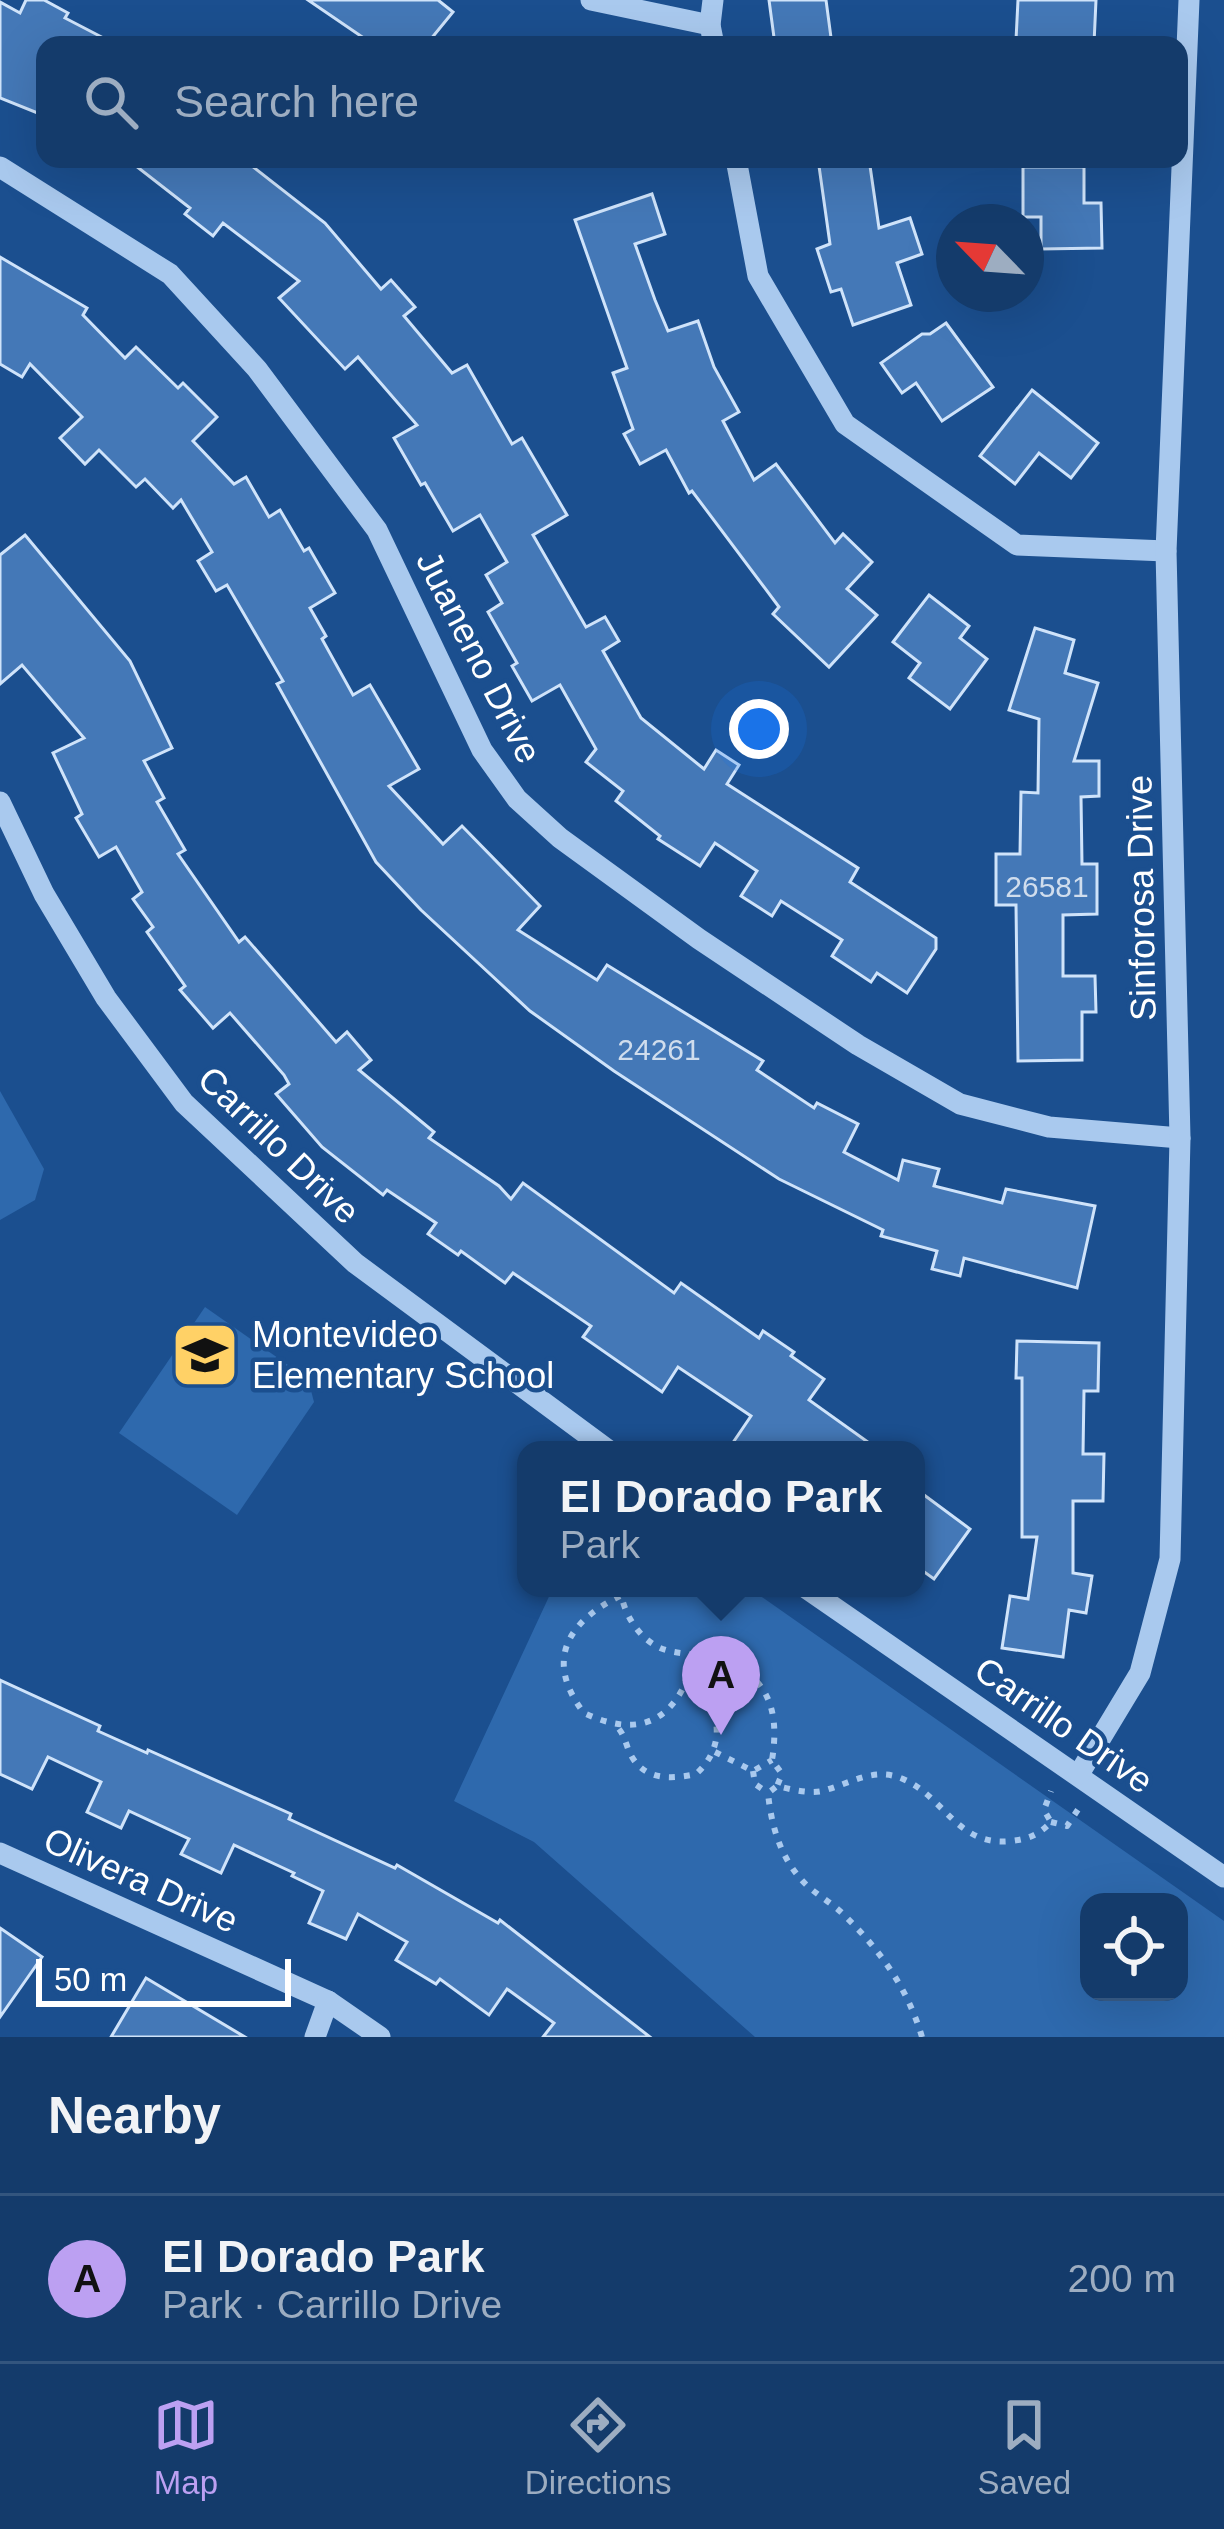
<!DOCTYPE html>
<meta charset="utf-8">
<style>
body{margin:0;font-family:Arial,sans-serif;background:#214673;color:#f1f3f6}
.controls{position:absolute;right:36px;bottom:36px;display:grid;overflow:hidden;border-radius:24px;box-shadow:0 12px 48px #0002}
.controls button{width:108px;height:108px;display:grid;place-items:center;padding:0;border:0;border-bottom:3px solid #33557e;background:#143b6b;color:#f1f3f6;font:60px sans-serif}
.compass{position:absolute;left:936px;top:204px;width:108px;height:108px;border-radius:50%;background:#143b6b;box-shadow:0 12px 48px #0002;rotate:295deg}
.scale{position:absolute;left:36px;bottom:30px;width:255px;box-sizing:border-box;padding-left:12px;border:6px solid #fff;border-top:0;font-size:33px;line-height:42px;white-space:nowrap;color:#fff;-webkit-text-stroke:9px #1b4f8f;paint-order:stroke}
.you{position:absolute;left:759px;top:729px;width:42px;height:42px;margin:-30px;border:9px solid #fff;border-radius:50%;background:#1a73e8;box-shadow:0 0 0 18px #1a73e833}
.badge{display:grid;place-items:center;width:78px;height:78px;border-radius:50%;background:#bca0f2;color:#111;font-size:39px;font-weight:700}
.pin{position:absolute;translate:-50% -99px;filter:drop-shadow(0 3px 6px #0008)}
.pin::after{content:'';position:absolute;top:63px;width:42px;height:36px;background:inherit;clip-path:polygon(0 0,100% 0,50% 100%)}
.popup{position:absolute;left:517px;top:1441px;width:408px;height:156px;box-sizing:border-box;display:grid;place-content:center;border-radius:24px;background:#143b6b;filter:drop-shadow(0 3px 9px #0005);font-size:39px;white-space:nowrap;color:#9dadc1}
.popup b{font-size:45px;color:#f1f3f6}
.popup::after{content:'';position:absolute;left:50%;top:100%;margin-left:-24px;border:24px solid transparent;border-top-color:#143b6b}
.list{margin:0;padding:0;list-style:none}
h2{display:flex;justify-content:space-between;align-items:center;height:156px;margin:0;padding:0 48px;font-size:51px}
h2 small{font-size:39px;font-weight:400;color:#9dadc1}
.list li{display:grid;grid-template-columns:78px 1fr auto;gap:36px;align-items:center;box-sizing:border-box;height:168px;padding:0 48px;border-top:3px solid #33557e}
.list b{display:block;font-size:45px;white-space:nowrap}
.list p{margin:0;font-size:39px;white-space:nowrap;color:#9dadc1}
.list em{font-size:39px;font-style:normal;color:#9dadc1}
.icon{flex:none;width:66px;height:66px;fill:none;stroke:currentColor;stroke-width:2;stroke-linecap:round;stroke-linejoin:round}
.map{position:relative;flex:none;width:1224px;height:2037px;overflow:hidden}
.search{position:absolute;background:#143b6b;box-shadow:0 12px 48px #0002;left:36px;right:36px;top:36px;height:132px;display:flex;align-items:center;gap:30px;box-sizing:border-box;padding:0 42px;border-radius:24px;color:#9dadc1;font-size:45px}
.sheet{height:324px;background:#143b6b}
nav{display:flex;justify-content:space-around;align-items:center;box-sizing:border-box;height:168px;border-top:3px solid #33557e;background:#143b6b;font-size:33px;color:#9dadc1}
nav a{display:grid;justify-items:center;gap:6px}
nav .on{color:#bca0f2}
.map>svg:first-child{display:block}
.green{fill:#2e69ad;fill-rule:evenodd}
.building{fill:#4478b7;stroke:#cfe3fa;stroke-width:3}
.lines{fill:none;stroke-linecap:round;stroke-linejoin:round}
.path{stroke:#a9c9ee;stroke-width:6;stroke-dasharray:6 9;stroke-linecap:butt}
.minor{stroke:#a9c9ee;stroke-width:21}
.labels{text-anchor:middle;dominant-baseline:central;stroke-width:9;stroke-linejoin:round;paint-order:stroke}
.number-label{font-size:30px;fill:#d0dded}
.street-label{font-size:36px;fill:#fff;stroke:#1b4f8f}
.poi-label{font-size:36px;fill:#fff;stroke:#1b4f8f;text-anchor:start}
</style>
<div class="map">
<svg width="1224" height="2037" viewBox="0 0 1224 2037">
<rect width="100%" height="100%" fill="#1b4f8f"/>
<g class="green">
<path d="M 0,1091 L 44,1169 L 35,1200 L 0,1220 Z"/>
<path d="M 205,1307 L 308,1379 L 314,1402 L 237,1515 L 119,1433 Z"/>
<path d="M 553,1588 L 749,1588 L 1224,1921 L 1224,2037 L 755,2037 L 534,1842 L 454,1801 ZM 1179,1902 L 1179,1992 L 1089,1992 L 1089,1902 Z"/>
</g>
<g class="building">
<path d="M 26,0 L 44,0 L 68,13 L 65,18 L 117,45 L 45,45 L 45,116 L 0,98 L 0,2 L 20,13 Z"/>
<path d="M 308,0 L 438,0 L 453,12 L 426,45 L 374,45 Z"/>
<path d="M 769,0 L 826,0 L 832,45 L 775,45 Z"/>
<path d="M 1018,0 L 1096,0 L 1094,44 L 1016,40 Z"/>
<path d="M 127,159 L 243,159 L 325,223 L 381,289 L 391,280 L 415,307 L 404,316 L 452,373 L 467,365 L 512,444 L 522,438 L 567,515 L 533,535 L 586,627 L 605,617 L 619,641 L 603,651 L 641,718 L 704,769 L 716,750 L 739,765 L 727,784 L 858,868 L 850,882 L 936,938 L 936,949 L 907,993 L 877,973 L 871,982 L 832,956 L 842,940 L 781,901 L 772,916 L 741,896 L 757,871 L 715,843 L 700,866 L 658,839 L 660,836 L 616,801 L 623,791 L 586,762 L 596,749 L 560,685 L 532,701 L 512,666 L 517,663 L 488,612 L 502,603 L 486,575 L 507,562 L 480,515 L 453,531 L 425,483 L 421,485 L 394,438 L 417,425 L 358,357 L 345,369 L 279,298 L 299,281 L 223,223 L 213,236 L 185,214 L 190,208 Z"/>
<path d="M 818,159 L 869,159 L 879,228 L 910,218 L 922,254 L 897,263 L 911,305 L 853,325 L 841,289 L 831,292 L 817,249 L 830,244 Z"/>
<path d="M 1023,167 L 1084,167 L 1084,203 L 1101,203 L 1102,248 L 1041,249 L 1041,217 L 1023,217 Z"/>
<path d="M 652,194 L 665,234 L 635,244 L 655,300 L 668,331 L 698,321 L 714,367 L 739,412 L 723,421 L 754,480 L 776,464 L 835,543 L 843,534 L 872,562 L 847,589 L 877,615 L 829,667 L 773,614 L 779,607 L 692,491 L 689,493 L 666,450 L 640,464 L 624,434 L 633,429 L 613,373 L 627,368 L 575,220 Z"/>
<path d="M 0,257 L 87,308 L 83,315 L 125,358 L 136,347 L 178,388 L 183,383 L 217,417 L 193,441 L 234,484 L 246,477 L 269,517 L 280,510 L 304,551 L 309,548 L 335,593 L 310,608 L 326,636 L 322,639 L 353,695 L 370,685 L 419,769 L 389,786 L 443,844 L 462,826 L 540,906 L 518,930 L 597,980 L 607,965 L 763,1061 L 757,1070 L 814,1108 L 817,1103 L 858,1124 L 844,1152 L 898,1180 L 903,1160 L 939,1169 L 934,1186 L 1002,1203 L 1006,1189 L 1095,1206 L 1077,1288 L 964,1258 L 960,1276 L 932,1269 L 937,1251 L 881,1236 L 883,1230 L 779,1179 L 614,1071 L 530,1011 L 421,910 L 376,862 L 277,684 L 283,681 L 227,585 L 216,591 L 198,561 L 212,552 L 181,500 L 173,508 L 145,479 L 136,487 L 99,450 L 85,464 L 60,438 L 82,417 L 30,364 L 22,377 L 0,364 Z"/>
<path d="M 946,323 L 993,387 L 942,421 L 916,383 L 902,393 L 881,363 L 922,334 L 930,334 Z"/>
<path d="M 1032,390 L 1098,443 L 1071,478 L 1039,453 L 1015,484 L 980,456 Z"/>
<path d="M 25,535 L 130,661 L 172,748 L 144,761 L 164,798 L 157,802 L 185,850 L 178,854 L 239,942 L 245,937 L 336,1042 L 347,1032 L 371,1060 L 359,1070 L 434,1132 L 429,1138 L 499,1186 L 511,1199 L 523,1183 L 674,1293 L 681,1283 L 759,1338 L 763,1331 L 794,1352 L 791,1356 L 824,1379 L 809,1400 L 879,1450 L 728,1450 L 751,1416 L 678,1367 L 662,1392 L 583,1337 L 591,1326 L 513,1273 L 505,1283 L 461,1251 L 458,1255 L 428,1234 L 436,1223 L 387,1190 L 383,1195 L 322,1147 L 276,1094 L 289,1084 L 284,1075 L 230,1013 L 213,1028 L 180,990 L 185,986 L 147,932 L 153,927 L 133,899 L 142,892 L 116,847 L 99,857 L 76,818 L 82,814 L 53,753 L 84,738 L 22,665 L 0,684 L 0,555 Z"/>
<path d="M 929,595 L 969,626 L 960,638 L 987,659 L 950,709 L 909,678 L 920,663 L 893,642 Z"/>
<path d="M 1035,628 L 1074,640 L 1065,673 L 1098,683 L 1074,761 L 1099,761 L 1099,796 L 1081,797 L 1082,864 L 1097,864 L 1097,914 L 1063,915 L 1063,976 L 1095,976 L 1096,1012 L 1082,1012 L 1082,1060 L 1018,1061 L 1016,905 L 996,905 L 996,854 L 1020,854 L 1021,792 L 1038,793 L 1039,719 L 1009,710 Z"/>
<path d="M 1017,1341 L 1099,1343 L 1098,1391 L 1084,1391 L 1083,1454 L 1104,1454 L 1103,1501 L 1073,1501 L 1073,1573 L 1092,1576 L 1086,1613 L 1069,1610 L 1063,1657 L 1002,1648 L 1010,1596 L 1028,1599 L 1037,1537 L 1022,1537 L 1022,1378 L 1016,1378 Z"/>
<path d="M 916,1489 L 970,1529 L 934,1579 L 916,1566 Z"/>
<path d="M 0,1680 L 100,1726 L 98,1731 L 147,1753 L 148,1750 L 291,1814 L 289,1819 L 395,1868 L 397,1865 L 498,1923 L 500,1920 L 650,2037 L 543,2037 L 554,2023 L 507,1989 L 489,2015 L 440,1979 L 436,1984 L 396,1960 L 407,1942 L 358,1914 L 346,1939 L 309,1923 L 323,1891 L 292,1876 L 294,1873 L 234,1845 L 221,1873 L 181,1854 L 189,1839 L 129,1811 L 121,1828 L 87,1812 L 101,1782 L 48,1757 L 32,1789 L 0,1774 Z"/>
<path d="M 0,1928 L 42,1957 L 0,2017 Z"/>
<path d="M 146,1978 L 245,2037 L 111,2037 Z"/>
</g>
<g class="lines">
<g class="path">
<path d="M 620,1588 C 623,1612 637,1637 660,1648 C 677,1655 698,1653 716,1658 C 769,1674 780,1711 772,1760 L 782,1774 L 777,1786"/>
<path d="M 620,1596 C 567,1622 544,1661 584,1713 C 622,1731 659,1732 682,1690 C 688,1679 687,1665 690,1653"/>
<path d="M 619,1729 C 626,1738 626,1747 632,1757 C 646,1781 673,1779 696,1774 C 726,1748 725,1701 683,1689"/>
<path d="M 715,1752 L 753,1771 L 772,1760"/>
<path d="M 753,1771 L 755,1784 L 768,1793"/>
<path d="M 1051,1822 L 1067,1826 L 1079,1808"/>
<path d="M 922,2037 C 907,1987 880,1950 843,1914 C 830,1901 811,1892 800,1878 C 779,1854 771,1823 768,1793 L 777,1786 C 790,1789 808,1794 822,1791 C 850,1784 874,1766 903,1779 C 945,1797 957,1847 1011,1841 C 1028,1839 1039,1835 1051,1822 L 1044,1810 L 1051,1791"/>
</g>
<g class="minor">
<path d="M 591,0 L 710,25"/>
<path d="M 713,0 L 710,25 L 714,45"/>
<path d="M 736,159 L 758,276 L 845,424 L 1017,545 L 1166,551"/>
<path d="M 0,167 L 170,274 L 257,369 L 377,530 L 482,750 L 517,799 L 560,838 L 699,939 L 858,1045 L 960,1104 L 1049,1127 L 1180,1138"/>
<path d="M 0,802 L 44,894 L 106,998 L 184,1103 L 355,1263 L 608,1450"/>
<path d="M 806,1588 L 1224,1877"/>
<path d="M 1079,1774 L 1140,1673 L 1170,1559 L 1180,1138 L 1166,551 L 1189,0"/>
<path d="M 0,1853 L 328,2001 L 380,2037"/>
<path d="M 315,2037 L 328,2001"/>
</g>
</g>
<defs>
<symbol id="school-square" viewBox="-11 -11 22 22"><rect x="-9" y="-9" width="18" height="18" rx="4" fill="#ffd166" stroke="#1b4f8f"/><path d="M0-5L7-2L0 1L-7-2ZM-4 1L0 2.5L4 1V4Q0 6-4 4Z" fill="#111"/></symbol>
</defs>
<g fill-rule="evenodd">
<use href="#school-square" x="167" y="1317" width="76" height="76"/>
</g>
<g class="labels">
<g class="number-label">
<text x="1047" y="886">26581</text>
<text x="659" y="1049">24261</text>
</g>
<g class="street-label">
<text transform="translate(479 657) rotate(63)">Juaneno Drive</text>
<text transform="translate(1141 898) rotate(-91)">Sinforosa Drive</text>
<text transform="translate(279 1145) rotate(44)">Carrillo Drive</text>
<text transform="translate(1064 1725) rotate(35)">Carrillo Drive</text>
<text transform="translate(141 1880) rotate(24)">Olivera Drive</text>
</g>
<g class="poi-label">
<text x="252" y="1334">Montevideo<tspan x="252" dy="41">Elementary School</tspan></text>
</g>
</g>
</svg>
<div class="controls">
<button><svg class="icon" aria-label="locate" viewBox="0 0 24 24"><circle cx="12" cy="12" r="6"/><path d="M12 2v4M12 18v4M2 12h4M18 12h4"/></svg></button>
</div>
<svg class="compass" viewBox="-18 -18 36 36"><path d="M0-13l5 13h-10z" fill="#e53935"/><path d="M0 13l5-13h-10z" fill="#9dadc1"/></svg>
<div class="scale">50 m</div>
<div class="you"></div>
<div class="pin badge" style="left:721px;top:1735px">A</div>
<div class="popup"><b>El Dorado Park</b>Park</div>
<div class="search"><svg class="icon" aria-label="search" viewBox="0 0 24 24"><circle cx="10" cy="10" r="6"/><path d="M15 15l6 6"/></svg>Search here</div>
</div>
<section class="sheet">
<h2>Nearby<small></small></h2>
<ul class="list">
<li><span class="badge">A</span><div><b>El Dorado Park</b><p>Park · Carrillo Drive</p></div><em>200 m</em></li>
</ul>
</section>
<nav>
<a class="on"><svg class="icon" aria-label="map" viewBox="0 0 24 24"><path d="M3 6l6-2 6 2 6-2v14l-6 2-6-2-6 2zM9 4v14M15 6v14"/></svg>Map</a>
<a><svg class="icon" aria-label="directions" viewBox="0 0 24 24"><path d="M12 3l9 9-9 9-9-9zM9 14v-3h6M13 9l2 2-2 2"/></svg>Directions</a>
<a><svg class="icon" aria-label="saved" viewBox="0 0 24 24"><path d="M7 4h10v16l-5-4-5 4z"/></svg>Saved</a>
</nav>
